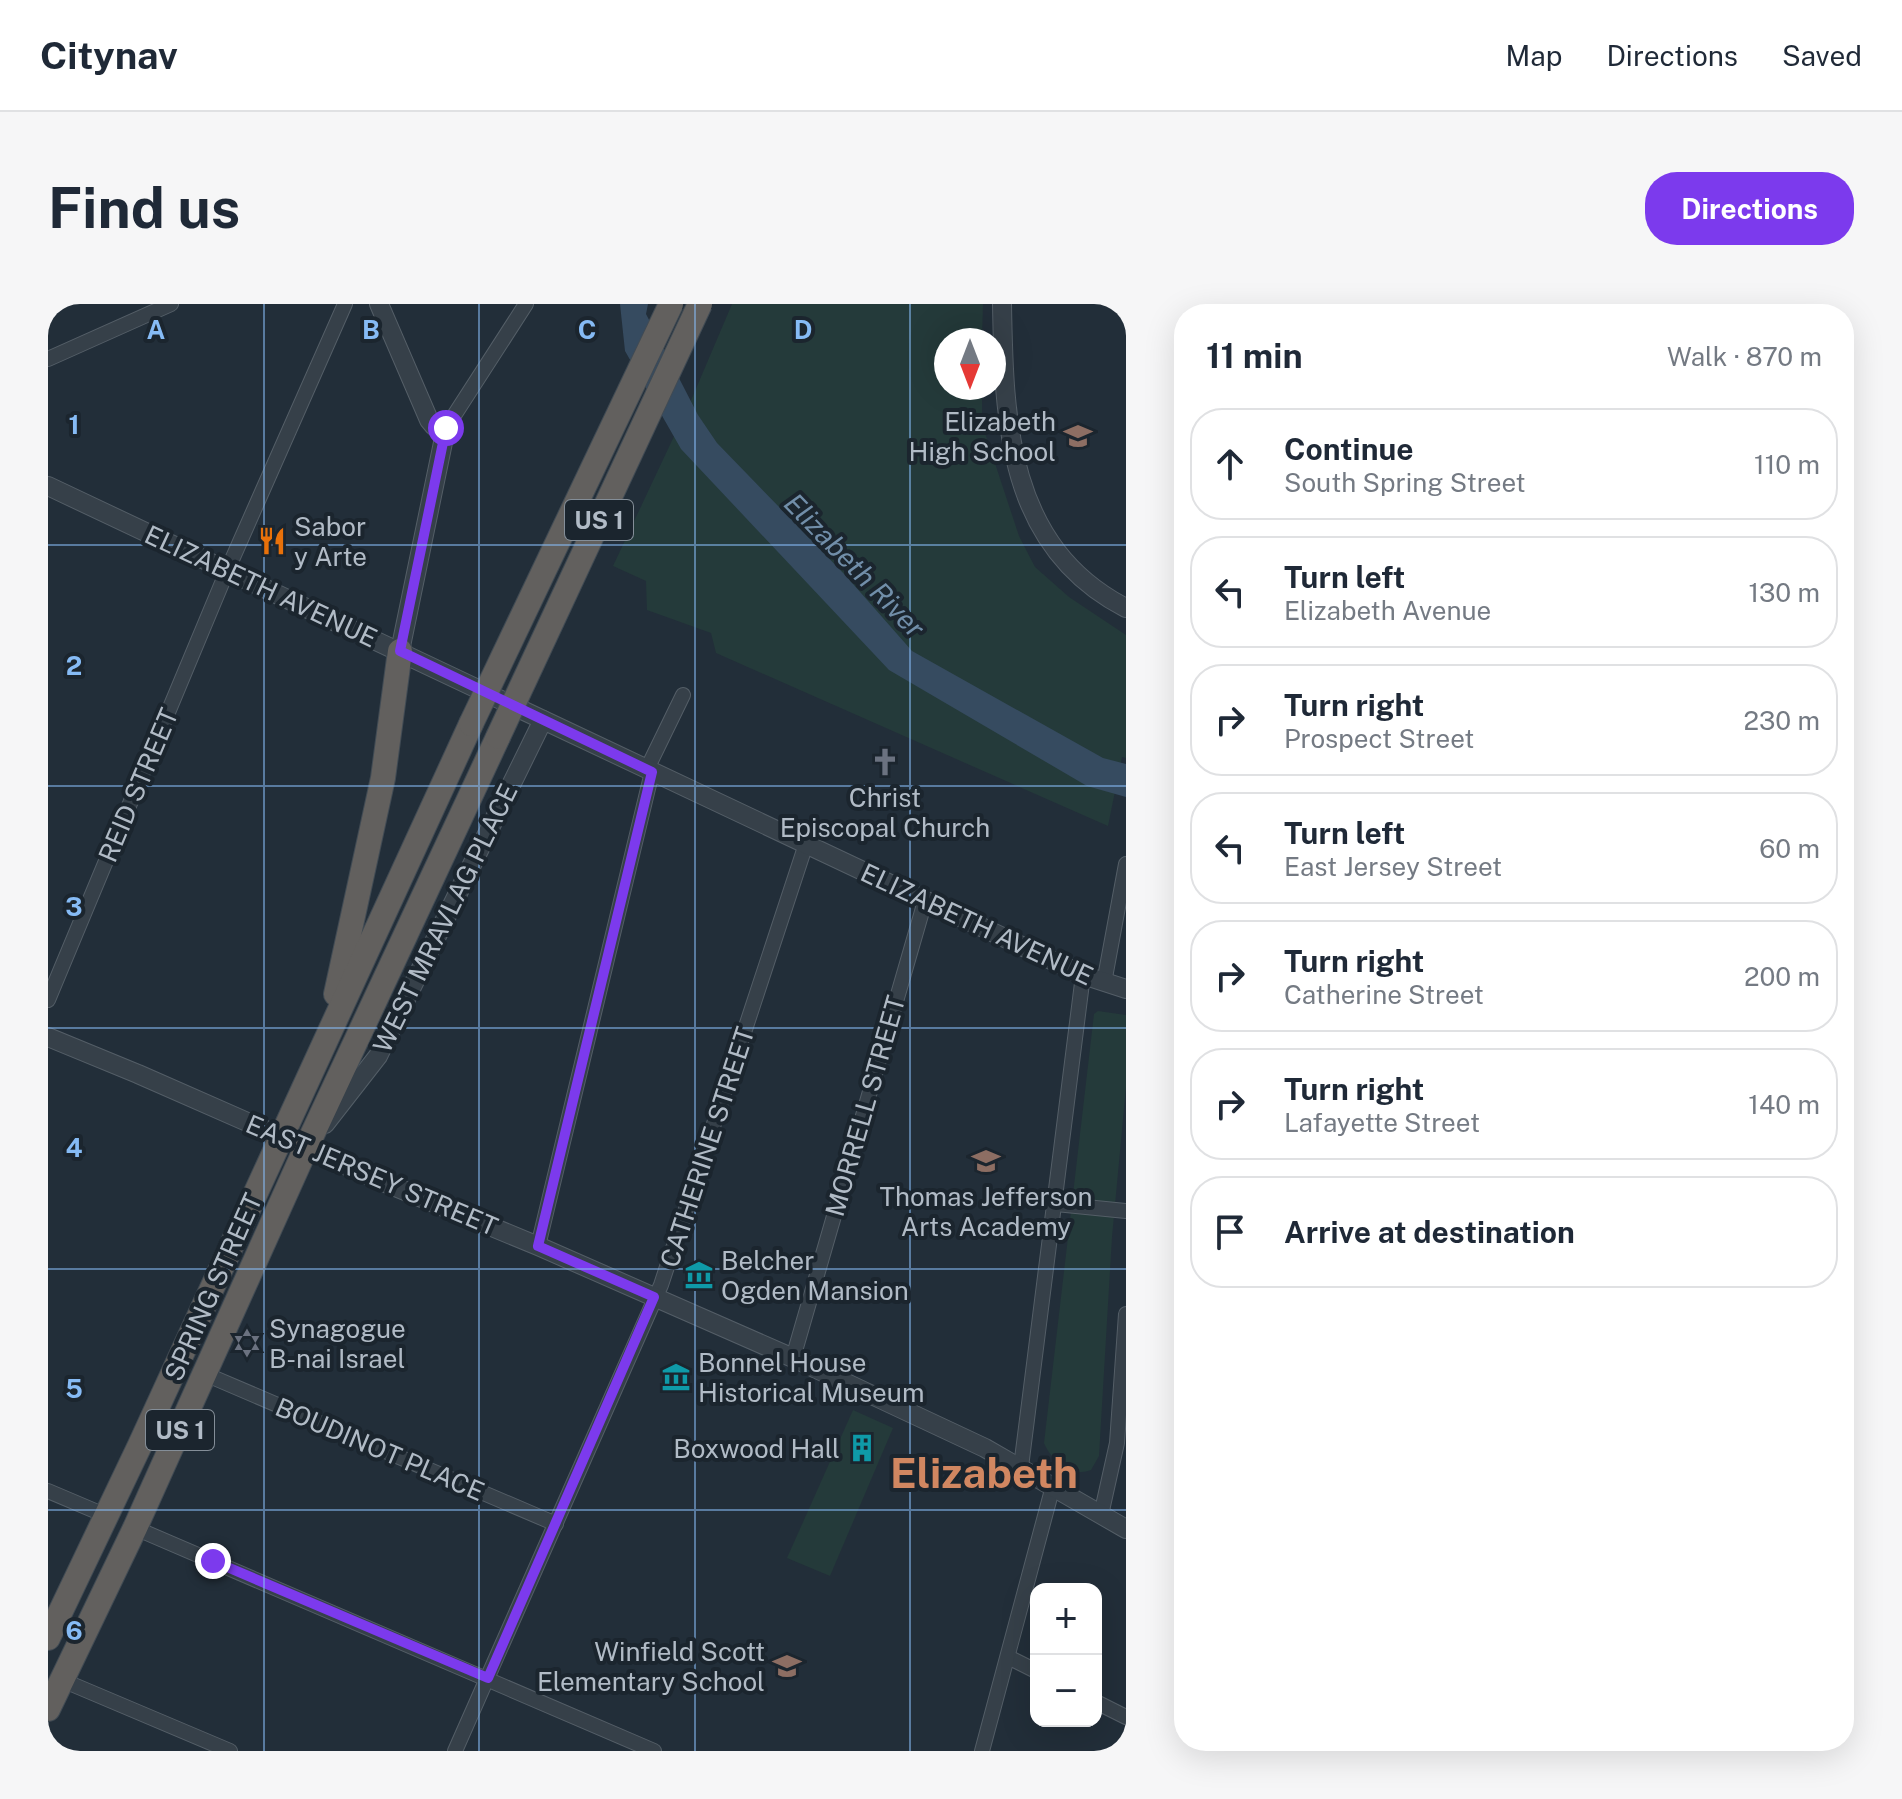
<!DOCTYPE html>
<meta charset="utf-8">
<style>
body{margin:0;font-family:"Public Sans",sans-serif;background:#f6f6f7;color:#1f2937}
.controls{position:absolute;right:24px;bottom:24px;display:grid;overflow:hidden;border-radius:16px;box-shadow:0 8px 32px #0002}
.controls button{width:72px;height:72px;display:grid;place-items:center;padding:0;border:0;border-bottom:2px solid #e0e1e3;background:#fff;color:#1f2937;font:40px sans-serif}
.compass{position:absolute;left:886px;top:24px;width:72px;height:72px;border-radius:50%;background:#fff;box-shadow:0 8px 32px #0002;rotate:180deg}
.stop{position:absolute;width:24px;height:24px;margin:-18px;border:6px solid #7c3aed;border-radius:50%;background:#fff}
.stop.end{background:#7c3aed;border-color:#fff;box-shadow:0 2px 8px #0008}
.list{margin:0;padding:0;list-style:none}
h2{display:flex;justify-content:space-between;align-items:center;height:104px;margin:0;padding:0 32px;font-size:34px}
h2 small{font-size:26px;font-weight:400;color:#747a83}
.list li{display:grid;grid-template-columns:52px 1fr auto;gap:24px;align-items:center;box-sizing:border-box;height:112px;margin:0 16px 16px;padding:0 16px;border:2px solid #e0e1e3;border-radius:32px}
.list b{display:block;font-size:30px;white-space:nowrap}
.list p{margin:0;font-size:26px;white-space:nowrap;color:#747a83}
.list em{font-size:26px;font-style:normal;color:#747a83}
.icon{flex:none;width:44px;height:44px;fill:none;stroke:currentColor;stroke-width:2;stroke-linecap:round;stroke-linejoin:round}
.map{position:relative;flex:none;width:1078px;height:1447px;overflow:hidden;border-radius:32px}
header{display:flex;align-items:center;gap:48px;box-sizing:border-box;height:112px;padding:0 40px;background:#fff;border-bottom:2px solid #e0e1e3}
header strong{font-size:38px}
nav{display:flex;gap:44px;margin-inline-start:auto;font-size:28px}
.intro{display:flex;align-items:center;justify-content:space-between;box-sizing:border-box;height:192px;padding:0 48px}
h1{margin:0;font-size:56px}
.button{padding:20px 36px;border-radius:32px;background:#7c3aed;color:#fff;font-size:28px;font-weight:700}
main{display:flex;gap:48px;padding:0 48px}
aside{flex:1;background:#fff;border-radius:32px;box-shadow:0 8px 32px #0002}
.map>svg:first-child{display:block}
.green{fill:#243a3a}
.water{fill:#364b60}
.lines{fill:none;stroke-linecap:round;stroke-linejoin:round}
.minor-casing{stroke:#545e67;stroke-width:16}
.tertiary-casing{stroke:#545e67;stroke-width:20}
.trunk-casing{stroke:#414b54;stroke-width:26}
.minor{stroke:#364049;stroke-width:14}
.tertiary{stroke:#364049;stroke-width:18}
.trunk{stroke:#62605e;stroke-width:24}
.trunk-bridge-casing{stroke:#414b54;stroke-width:26;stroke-linecap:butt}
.trunk-bridge{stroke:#62605e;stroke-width:24}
.route{stroke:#7c3aed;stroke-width:10}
.grid{fill:none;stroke:#86bbf5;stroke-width:2;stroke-opacity:0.55}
.labels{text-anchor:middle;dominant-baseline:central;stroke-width:8;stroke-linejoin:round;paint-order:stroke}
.shield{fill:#1b252e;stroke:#848e98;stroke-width:2}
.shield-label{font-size:24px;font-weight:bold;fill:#b1bbc6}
.poi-label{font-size:26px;fill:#b1bbc6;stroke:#1b252e;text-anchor:start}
.street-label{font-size:26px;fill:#b1bbc6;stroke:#1b252e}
.water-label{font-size:28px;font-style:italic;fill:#718ea9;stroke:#1b252e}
.town-label{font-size:42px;font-weight:bold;fill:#d18761;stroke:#1b252e}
.grid-label{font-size:26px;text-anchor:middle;font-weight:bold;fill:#86bbf5;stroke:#1b252e;stroke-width:8;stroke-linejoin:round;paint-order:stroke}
</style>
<header>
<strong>Citynav</strong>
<nav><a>Map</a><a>Directions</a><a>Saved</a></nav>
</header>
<div class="intro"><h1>Find us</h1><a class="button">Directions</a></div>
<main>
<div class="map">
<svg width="1078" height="1447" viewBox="0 0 1078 1447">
<rect width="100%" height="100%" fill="#222e39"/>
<g class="green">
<path d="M 684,0 L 935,0 L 934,36 L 898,36 L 898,84 L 934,84 L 934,120 L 971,232 L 987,263 L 1021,293 L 1078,331 L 1078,454 L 1074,453 L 1060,522 L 668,349 L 663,329 L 599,306 L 598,277 L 565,262 L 644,94 Z"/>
<path d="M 1050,707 L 1078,711 L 1078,783 L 1064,933 L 1051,1152 L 1043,1166 C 1023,1174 1003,1156 996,1139 L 1046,710 Z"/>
<path d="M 805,1106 L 845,1124 L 782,1272 L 739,1254 Z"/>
</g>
<path class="water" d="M 572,0 L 600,0 L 598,10 L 650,111 L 669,139 L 798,272 L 864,347 L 1055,454 L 1078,460 L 1078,493 L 1039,482 L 841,366 L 633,145 L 577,47 Z"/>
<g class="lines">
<defs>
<g id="minor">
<path d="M 0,55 L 123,0"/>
<path d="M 398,124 L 478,0"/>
<path d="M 599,465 L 635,391"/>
<path d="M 1056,679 L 1078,560"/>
<path d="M 0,696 L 179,267 L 297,0"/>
<path d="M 1008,900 L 1078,907"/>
<path d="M 490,942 L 604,468"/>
<path d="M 745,1054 L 877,597"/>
<path d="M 157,1070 L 508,1220"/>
<path d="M 973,1163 L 1035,671"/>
<path d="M 0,1187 L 59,1212"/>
<path d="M 1053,1211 L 1069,1139 L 1078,1010"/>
<path d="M 87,1224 L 606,1447"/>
<path d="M 960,1353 L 988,1367"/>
<path d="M 14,1376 L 182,1447"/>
<path d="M 1048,1398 L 1078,1413"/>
<path d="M 407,1447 L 613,981 L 758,540"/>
<path d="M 934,1447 L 1005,1182"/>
</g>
<g id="tertiary">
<path d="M 331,0 L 381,116 L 386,122 L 398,124 L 352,347"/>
<path d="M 954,0 C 956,117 959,243 1078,304"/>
<path d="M 0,182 L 1035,671 L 1078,685"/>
<path d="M 0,733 L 90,770 L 340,880 L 490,942 L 745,1054 L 937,1144 L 1078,1225"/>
<path d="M 277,820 L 330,752 L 495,416"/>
</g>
<g id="trunk">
<path d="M 288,690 L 335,474 L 352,347"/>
<path d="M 0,1334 L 92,1141 L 423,420"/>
<path d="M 0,1405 L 87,1224 L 258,844 L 450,433"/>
</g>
</defs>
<use href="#minor" class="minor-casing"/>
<use href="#tertiary" class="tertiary-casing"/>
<use href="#trunk" class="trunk-casing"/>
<use href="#minor" class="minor"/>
<use href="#tertiary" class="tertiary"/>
<use href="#trunk" class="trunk"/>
<defs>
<g id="trunk-bridge">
<path d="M 423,420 L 623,0"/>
<path d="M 450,433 L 652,0"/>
</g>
</defs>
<use href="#trunk-bridge" class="trunk-bridge-casing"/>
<use href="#trunk-bridge" class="trunk-bridge"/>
</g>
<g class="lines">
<path class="route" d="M 165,1257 L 440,1374 L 606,993 L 490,942 L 604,468 L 352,347 L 398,124"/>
</g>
<path class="grid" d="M 216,0 L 216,1447M 431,0 L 431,1447M 647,0 L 647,1447M 862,0 L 862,1447M 0,241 L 1078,241M 0,482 L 1078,482M 0,724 L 1078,724M 0,965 L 1078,965M 0,1206 L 1078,1206"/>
<defs>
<symbol id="school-bare" viewBox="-9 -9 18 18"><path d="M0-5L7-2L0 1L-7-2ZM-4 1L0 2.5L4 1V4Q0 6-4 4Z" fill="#8d6e63" stroke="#1b252e" stroke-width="2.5" paint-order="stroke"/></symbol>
<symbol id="restaurant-bare" viewBox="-9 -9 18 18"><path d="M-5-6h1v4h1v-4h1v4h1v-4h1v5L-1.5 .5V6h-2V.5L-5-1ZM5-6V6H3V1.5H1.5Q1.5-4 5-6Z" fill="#e8710a" stroke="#1b252e" stroke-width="2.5" paint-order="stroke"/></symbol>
<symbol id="church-bare" viewBox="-9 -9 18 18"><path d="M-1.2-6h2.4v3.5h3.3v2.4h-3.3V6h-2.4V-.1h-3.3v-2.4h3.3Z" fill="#6b7280" stroke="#1b252e" stroke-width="2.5" paint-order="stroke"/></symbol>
<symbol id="museum-bare" viewBox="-9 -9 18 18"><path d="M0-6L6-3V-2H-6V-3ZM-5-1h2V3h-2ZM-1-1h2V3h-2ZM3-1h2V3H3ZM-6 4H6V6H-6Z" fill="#0f9aa8" stroke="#1b252e" stroke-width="2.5" paint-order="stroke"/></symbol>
<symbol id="synagogue-bare" viewBox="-9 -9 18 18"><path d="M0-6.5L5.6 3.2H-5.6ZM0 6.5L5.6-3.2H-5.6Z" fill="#6b7280" stroke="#1b252e" stroke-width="2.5" paint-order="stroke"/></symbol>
<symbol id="building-bare" viewBox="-9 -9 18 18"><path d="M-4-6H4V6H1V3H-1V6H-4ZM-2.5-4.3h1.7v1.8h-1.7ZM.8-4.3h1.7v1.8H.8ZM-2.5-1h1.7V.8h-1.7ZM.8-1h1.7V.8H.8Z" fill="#0f9aa8" stroke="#1b252e" stroke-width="2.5" paint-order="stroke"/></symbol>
</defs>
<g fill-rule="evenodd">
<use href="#school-bare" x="1010" y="112" width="40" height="40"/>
<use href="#restaurant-bare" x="204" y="217" width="40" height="40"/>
<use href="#church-bare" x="817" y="438" width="40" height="40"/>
<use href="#school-bare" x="918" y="837" width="40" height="40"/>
<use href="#museum-bare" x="631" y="951" width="40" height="40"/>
<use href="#synagogue-bare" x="179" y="1019" width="40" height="40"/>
<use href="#museum-bare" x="608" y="1053" width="40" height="40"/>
<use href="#building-bare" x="794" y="1124" width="40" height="40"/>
<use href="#school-bare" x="719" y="1342" width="40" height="40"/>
</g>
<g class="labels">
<g class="shield">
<rect x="517" y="196" width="68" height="40" rx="6"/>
<rect x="98" y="1106" width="68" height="40" rx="6"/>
</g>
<g class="shield-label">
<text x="551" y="216">US 1</text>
<text x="132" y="1126">US 1</text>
</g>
<g class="poi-label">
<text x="1008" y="117" text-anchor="end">Elizabeth<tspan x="1008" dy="30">High School</tspan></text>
<text x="246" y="222">Sabor<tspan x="246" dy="30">y Arte</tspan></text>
<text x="837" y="493" text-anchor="middle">Christ<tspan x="837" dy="30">Episcopal Church</tspan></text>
<text x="938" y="892" text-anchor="middle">Thomas Jefferson<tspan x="938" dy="30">Arts Academy</tspan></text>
<text x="673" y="956">Belcher<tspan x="673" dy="30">Ogden Mansion</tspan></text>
<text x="221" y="1024">Synagogue<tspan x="221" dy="30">B-nai Israel</tspan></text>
<text x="650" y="1058">Bonnel House<tspan x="650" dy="30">Historical Museum</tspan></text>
<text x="792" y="1144" text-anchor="end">Boxwood Hall</text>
<text x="717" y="1347" text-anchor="end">Winfield Scott<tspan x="717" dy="30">Elementary School</tspan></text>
</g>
<g class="street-label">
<text transform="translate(213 282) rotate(25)">ELIZABETH AVENUE</text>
<text transform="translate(90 481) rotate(-67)">REID STREET</text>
<text transform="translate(397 614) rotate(-64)">WEST MRAVLAG PLACE</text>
<text transform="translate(929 620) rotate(25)">ELIZABETH AVENUE</text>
<text transform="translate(817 802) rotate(-74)">MORRELL STREET</text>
<text transform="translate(659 843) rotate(-72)">CATHERINE STREET</text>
<text transform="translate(324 871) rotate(23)">EAST JERSEY STREET</text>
<text transform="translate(165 983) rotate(-66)">SPRING STREET</text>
<text transform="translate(332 1145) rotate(23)">BOUDINOT PLACE</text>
</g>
<g class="water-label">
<text transform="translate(807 261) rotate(46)">Elizabeth River</text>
</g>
<g class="town-label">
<text x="936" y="1168">Elizabeth</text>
</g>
</g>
<g class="grid-label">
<text x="108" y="35">A</text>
<text x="323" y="35">B</text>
<text x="539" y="35">C</text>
<text x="755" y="35">D</text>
<text x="26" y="130">1</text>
<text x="26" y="371">2</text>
<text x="26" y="612">3</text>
<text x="26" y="853">4</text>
<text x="26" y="1094">5</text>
<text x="26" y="1336">6</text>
</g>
</svg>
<div class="controls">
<button>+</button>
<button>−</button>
</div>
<svg class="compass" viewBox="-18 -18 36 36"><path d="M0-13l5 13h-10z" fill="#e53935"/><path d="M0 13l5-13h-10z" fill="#747a83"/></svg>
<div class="stop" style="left:398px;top:124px"></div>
<div class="stop end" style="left:165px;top:1257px"></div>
</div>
<aside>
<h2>11 min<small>Walk · 870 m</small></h2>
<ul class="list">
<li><svg class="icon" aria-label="ahead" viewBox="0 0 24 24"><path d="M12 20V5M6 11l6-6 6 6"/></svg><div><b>Continue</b><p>South Spring Street</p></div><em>110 m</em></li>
<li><svg class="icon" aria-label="left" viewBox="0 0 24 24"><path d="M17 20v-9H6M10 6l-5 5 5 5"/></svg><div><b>Turn left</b><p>Elizabeth Avenue</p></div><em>130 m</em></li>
<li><svg class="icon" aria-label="right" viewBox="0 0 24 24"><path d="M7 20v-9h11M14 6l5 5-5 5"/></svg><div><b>Turn right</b><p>Prospect Street</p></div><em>230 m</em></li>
<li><svg class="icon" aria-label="left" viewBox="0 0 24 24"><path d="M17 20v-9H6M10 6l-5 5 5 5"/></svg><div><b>Turn left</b><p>East Jersey Street</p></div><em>60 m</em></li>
<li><svg class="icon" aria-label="right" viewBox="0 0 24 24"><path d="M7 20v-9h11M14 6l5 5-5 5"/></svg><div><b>Turn right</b><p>Catherine Street</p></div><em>200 m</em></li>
<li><svg class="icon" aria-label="right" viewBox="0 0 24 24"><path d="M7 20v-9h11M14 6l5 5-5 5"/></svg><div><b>Turn right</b><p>Lafayette Street</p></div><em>140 m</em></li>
<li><svg class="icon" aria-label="arrive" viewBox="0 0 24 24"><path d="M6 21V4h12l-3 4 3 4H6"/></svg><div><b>Arrive at destination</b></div></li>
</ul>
</aside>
</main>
